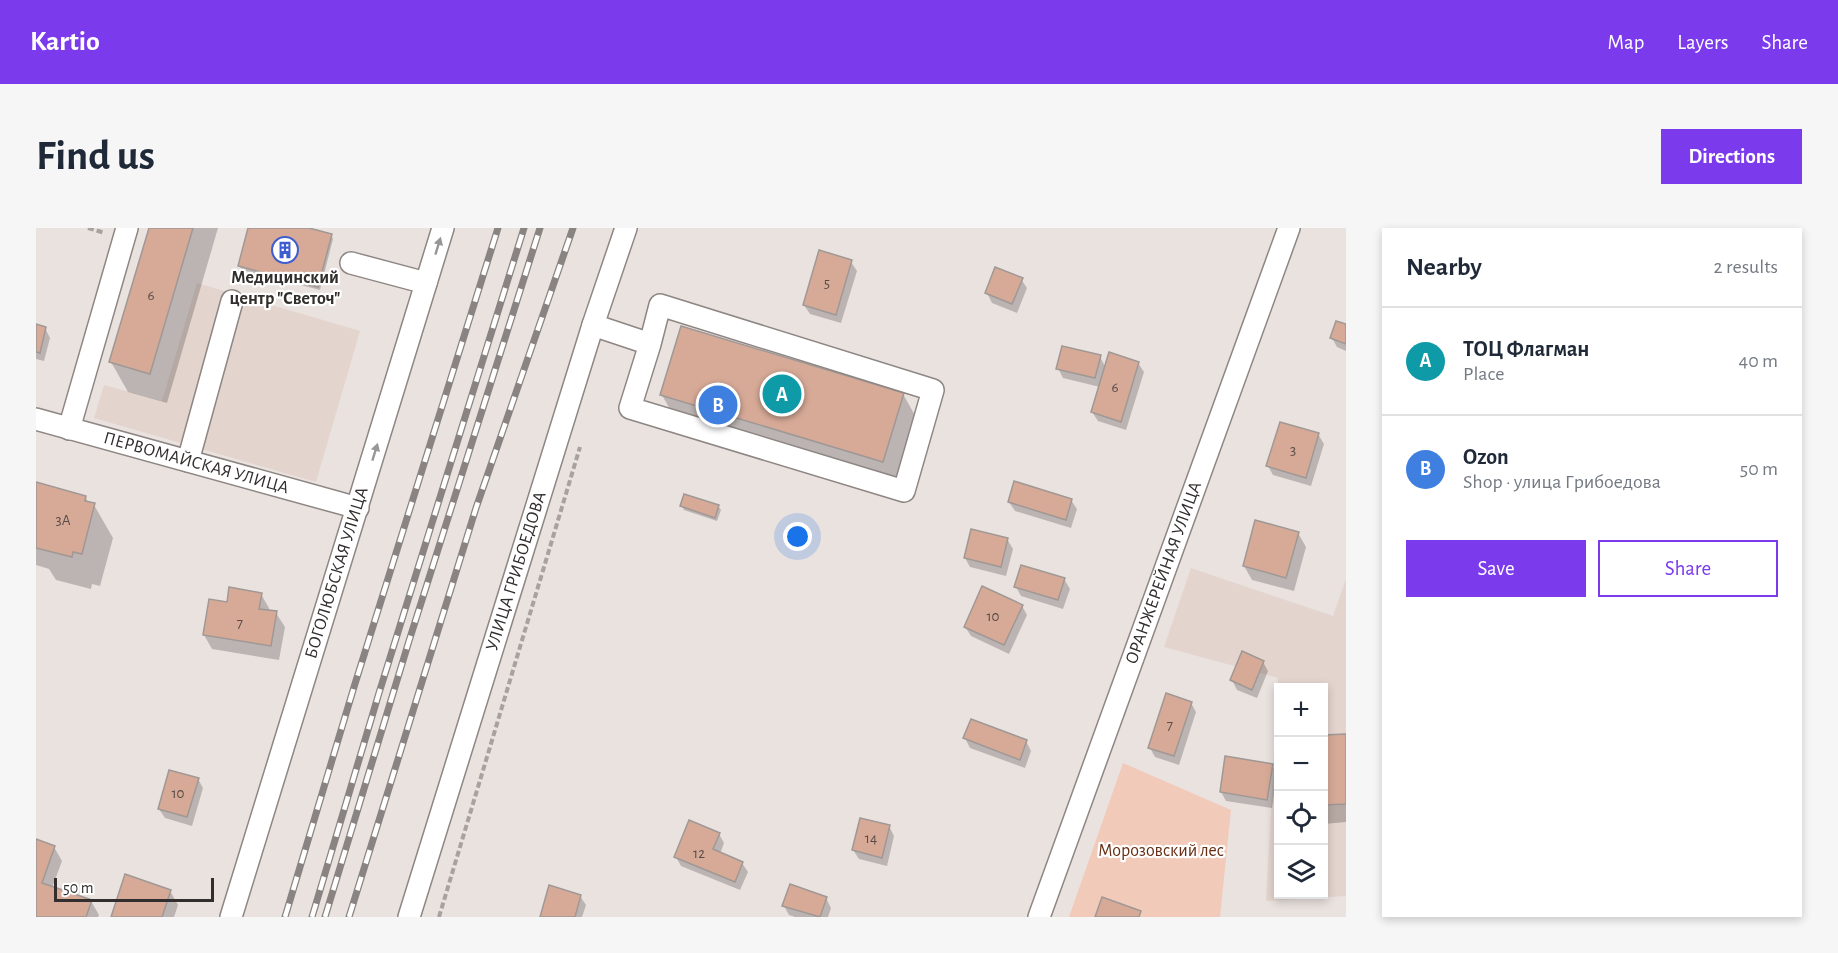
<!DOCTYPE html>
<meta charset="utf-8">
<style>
body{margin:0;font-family:"Alegreya Sans",sans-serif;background:#f6f6f7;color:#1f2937}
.controls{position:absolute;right:18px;bottom:18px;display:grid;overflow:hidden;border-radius:0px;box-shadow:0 3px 9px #0003}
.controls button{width:54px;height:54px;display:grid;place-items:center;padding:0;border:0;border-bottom:2px solid #e0e1e3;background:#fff;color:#1f2937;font:30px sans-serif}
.scale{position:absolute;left:18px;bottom:15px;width:160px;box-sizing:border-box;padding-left:6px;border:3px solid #312e2d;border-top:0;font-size:16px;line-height:21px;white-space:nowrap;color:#312e2d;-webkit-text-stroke:4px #fff;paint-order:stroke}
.you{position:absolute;left:762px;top:309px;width:21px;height:21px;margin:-15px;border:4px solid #fff;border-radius:50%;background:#1a73e8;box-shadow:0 0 0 9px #1a73e833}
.badge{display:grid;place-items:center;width:39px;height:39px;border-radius:50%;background:#7c3aed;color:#fff;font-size:20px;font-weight:700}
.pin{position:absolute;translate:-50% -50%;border:3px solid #fff;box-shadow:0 2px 6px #0006}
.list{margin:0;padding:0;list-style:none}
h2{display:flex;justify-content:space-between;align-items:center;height:78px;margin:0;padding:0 24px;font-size:26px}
h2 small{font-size:20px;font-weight:400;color:#747a83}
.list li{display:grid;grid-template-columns:39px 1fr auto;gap:18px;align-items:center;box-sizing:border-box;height:108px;padding:0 24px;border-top:2px solid #e0e1e3}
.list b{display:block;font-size:22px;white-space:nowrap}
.list p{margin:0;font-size:20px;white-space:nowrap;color:#747a83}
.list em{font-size:20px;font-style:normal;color:#747a83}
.actions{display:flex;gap:12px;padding:18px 24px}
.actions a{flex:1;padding:14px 0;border:2px solid #7c3aed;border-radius:0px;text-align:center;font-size:21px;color:#7c3aed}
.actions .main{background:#7c3aed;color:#fff}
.icon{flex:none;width:33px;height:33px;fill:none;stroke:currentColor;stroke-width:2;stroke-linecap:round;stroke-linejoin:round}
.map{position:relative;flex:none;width:1310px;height:689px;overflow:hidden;border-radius:0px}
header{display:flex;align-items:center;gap:36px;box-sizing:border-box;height:84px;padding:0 30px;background:#7c3aed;color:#fff}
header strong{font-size:28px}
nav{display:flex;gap:33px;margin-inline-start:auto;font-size:21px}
.intro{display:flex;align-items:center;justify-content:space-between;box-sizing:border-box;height:144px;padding:0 36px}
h1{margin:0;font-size:42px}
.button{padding:15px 27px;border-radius:0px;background:#7c3aed;color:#fff;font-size:21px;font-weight:700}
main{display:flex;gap:36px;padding:0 36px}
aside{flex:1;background:#fff;border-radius:0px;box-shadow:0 3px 9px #0003}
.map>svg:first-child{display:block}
.built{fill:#e4d4ce;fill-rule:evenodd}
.green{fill:#f2caba}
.shadow{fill:#0003}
.building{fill:#d7aa97;stroke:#9f9895;stroke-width:1.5}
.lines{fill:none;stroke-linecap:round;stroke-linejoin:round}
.minor-casing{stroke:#8d8683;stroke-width:24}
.path{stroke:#a8a19f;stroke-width:4;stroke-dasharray:6 3;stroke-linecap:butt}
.minor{stroke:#fff;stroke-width:21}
.rail-casing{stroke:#898482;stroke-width:7}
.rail{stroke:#fff;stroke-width:4.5;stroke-dasharray:14;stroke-linecap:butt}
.oneway{fill:#989696}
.labels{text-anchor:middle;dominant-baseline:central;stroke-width:4.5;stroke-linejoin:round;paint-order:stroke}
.number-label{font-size:15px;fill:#5a4d48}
.poi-label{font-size:18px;font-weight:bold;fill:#312e2d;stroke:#fff}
.street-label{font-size:18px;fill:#312e2d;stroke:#fff}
.park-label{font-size:18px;fill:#672e13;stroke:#fff}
</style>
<header>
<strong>Kartio</strong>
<nav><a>Map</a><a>Layers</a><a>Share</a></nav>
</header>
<div class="intro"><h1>Find us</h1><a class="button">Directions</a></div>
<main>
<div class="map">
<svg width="1310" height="689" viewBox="0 0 1310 689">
<rect width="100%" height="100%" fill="#eae2df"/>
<g class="built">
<path d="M 161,55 L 324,103 L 280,254 L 58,190 L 68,157 L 126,173 Z"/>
<path d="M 1155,340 L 1297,388 L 1310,351 L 1310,668 L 1230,673 L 1242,450 L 1128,419 ZM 1242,460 L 1288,460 L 1288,666 L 1242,666 Z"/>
</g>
<path class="green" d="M 1087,535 L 1195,582 L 1184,689 L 1033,689 Z"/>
<g class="shadow">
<path d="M 115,0 L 182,0 L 131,175 L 92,164 L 75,134 Z"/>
<path d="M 214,0 L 267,0 L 295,7 L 297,11 L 284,62 L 206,42 L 204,38 Z"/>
<path d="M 815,34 L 821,43 L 805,95 L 774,86 L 768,77 Z"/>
<path d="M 985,51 L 991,60 L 981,85 L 956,75 L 951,65 Z"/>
<path d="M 0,98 L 9,100 L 14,110 L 8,133 L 0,131 Z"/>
<path d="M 1310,98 L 1310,123 L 1301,119 L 1296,110 Z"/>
<path d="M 1064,129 L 1070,140 L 1102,135 L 1108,144 L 1090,202 L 1062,193 L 1056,184 L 1064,159 L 1027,150 L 1022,140 Z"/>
<path d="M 867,166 L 881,191 L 861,258 L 640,192 L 626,167 Z"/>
<path d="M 1282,206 L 1288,216 L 1275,258 L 1237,247 L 1232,238 Z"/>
<path d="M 0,256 L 49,269 L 53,275 L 58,277 L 77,310 L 64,358 L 56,356 L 55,361 L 20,352 L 13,341 L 0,337 Z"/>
<path d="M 1035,272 L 1041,281 L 1035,300 L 979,283 L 973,274 Z"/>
<path d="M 646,278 L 682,278 L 685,282 L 681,293 L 648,282 Z"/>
<path d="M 1262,305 L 1270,319 L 1258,363 L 1216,352 L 1208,338 Z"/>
<path d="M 971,311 L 977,321 L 970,348 L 934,339 L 929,330 Z"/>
<path d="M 1028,351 L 1034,361 L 1027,381 L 985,368 L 980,359 Z"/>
<path d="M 225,366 L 233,380 L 233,383 L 240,385 L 249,399 L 243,432 L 176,421 L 168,407 L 192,376 Z"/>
<path d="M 986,378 L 991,387 L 973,426 L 935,408 L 929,399 Z"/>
<path d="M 1227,434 L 1232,443 L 1221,470 L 1201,462 L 1196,452 Z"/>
<path d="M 1155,475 L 1160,484 L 1143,537 L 1119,529 L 1114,520 Z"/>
<path d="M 1310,507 L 1310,594 L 1288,596 L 1288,509 Z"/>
<path d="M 929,510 L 990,513 L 995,523 L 989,540 L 934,520 Z"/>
<path d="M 1236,537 L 1241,547 L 1236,580 L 1190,573 L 1185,564 Z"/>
<path d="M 162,551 L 167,560 L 156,598 L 129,590 L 123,581 Z"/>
<path d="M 853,598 L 858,608 L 851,638 L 823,631 L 817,622 Z"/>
<path d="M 683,606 L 688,615 L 684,626 L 706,635 L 712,644 L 704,662 L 645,638 L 640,629 Z"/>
<path d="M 0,613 L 18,619 L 26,633 L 16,660 L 55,673 L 63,687 L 62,689 L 0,689 Z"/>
<path d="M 90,648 L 134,663 L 142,677 L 138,689 L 76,689 Z"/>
<path d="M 514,659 L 544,668 L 550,677 L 546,689 L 506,689 Z"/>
<path d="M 790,670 L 795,680 L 792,689 L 759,689 L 753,687 L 748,678 Z"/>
</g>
<g class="building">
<path d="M 113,0 L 157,0 L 114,146 L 73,134 Z"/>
<path d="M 212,0 L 273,0 L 296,6 L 282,59 L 202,38 Z"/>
<path d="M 783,22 L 816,32 L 800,87 L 767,77 Z"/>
<path d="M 959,39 L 987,50 L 976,76 L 949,65 Z"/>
<path d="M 1300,93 L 1310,96 L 1310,116 L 1294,110 Z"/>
<path d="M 0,96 L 10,99 L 4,125 L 0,124 Z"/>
<path d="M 645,98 L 868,165 L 847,234 L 624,167 Z"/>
<path d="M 1026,118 L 1065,127 L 1059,150 L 1020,141 Z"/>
<path d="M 1073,124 L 1103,134 L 1085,194 L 1055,184 Z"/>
<path d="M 1244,194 L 1283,205 L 1270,250 L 1230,238 Z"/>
<path d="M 978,253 L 1036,271 L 1030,292 L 972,274 Z"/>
<path d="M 0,254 L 50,268 L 49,273 L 59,275 L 46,326 L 37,324 L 36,329 L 0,320 Z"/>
<path d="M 648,266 L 683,277 L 679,290 L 644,278 Z"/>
<path d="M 1219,292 L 1263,304 L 1250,350 L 1207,338 Z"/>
<path d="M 935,301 L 972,310 L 965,339 L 928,330 Z"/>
<path d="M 985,337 L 1029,350 L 1022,372 L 978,359 Z"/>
<path d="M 946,358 L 987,377 L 968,417 L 928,399 Z"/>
<path d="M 193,359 L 226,365 L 223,381 L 241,383 L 235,418 L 167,407 L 173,371 L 191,374 Z"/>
<path d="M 1206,423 L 1228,433 L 1216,462 L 1194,452 Z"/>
<path d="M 1130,465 L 1156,474 L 1138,528 L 1112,520 Z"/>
<path d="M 935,491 L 991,512 L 984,532 L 927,510 Z"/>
<path d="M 1310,506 L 1310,576 L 1288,577 L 1288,507 Z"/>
<path d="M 1189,528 L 1237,536 L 1231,572 L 1184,564 Z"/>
<path d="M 133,542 L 163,550 L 151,589 L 122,581 Z"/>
<path d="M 824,590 L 854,597 L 846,630 L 816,622 Z"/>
<path d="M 653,592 L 684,605 L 677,621 L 707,634 L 699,654 L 638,629 Z"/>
<path d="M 0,611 L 19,618 L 6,655 L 56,672 L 50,689 L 0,689 Z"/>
<path d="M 89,646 L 135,662 L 126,689 L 75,689 Z"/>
<path d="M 754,656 L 791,669 L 784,689 L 746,678 Z"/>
<path d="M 513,657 L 545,667 L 539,689 L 504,689 Z"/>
<path d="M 1066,669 L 1105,683 L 1103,689 L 1059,689 Z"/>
</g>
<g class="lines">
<defs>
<g id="minor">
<path d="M 315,35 L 390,55"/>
<path d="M 557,97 L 614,116 L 594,180 L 868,263 L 897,162 L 624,77 L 614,116"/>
<path id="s1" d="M 0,191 L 322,280"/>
<path d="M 33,201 L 91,0"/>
<path d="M 152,233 L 196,73"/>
<path id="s2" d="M 195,689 L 407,0"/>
<path id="s3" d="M 373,689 L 557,97 L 590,0"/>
<path id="s4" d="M 1003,689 L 1253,0"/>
</g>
</defs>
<use href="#minor" class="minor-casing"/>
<g class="path">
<path d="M 52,0 L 69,5"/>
<path d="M 403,689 L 544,219"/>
</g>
<use href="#minor" class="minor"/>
<defs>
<g id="rail">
<path d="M 249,689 L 318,459 L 462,0"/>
<path d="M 276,689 L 343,465 L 488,0"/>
<path d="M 289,689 L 373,413 L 504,0"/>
<path d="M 313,689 L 440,280 L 537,0"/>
</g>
</defs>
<use href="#rail" class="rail-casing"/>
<use href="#rail" class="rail"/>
</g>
<defs><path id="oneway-solid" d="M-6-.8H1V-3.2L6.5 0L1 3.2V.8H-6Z" transform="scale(1.5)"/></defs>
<g class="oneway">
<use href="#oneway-solid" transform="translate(402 18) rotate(-73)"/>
<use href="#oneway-solid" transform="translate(339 224) rotate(-73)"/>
</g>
<defs>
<symbol id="building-ring" viewBox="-11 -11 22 22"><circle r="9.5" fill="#fff" stroke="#3e5dcf" stroke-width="1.5"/><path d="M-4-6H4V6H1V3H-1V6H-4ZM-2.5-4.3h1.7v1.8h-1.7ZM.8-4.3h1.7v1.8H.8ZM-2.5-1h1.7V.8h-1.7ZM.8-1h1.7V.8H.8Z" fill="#3e5dcf"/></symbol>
</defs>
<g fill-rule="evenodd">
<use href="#building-ring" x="234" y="7" width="30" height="30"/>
</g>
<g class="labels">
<g class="number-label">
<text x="791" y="55">5</text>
<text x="115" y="67">6</text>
<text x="1079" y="159">6</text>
<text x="1257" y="222">3</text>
<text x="27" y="292">3А</text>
<text x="957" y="388">10</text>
<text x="204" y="395">7</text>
<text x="1134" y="497">7</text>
<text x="142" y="565">10</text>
<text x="835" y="610">14</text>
<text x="663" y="625">12</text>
</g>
<g class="poi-label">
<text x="249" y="50">Медицинский<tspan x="249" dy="21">центр "Светоч"</tspan></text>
</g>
<g class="street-label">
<text stroke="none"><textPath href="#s1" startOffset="166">ПЕРВОМАЙСКАЯ УЛИЦА</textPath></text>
<text stroke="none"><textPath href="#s3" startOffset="362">УЛИЦА ГРИБОЕДОВА</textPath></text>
<text stroke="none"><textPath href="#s4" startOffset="366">ОРАНЖЕРЕЙНАЯ УЛИЦА</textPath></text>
<text stroke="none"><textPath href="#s2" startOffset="360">БОГОЛЮБСКАЯ УЛИЦА</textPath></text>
</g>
<g class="park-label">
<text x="1125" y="623">Морозовский лес</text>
</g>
</g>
</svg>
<div class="controls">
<button>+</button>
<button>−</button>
<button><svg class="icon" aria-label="locate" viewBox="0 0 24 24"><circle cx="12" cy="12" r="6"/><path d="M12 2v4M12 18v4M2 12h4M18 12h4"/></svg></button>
<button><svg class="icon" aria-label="layers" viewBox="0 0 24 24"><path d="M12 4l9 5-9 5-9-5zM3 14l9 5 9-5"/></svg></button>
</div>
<div class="scale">50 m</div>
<div class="you"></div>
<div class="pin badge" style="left:746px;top:166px;background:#0f9aa8">A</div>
<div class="pin badge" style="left:682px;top:177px;background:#3f7fe0">B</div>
</div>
<aside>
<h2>Nearby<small>2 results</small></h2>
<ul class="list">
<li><span class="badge" style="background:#0f9aa8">A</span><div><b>ТОЦ Флагман</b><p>Place</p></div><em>40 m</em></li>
<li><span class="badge" style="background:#3f7fe0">B</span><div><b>Ozon</b><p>Shop · улица Грибоедова</p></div><em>50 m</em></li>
</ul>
<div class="actions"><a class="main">Save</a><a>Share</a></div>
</aside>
</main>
